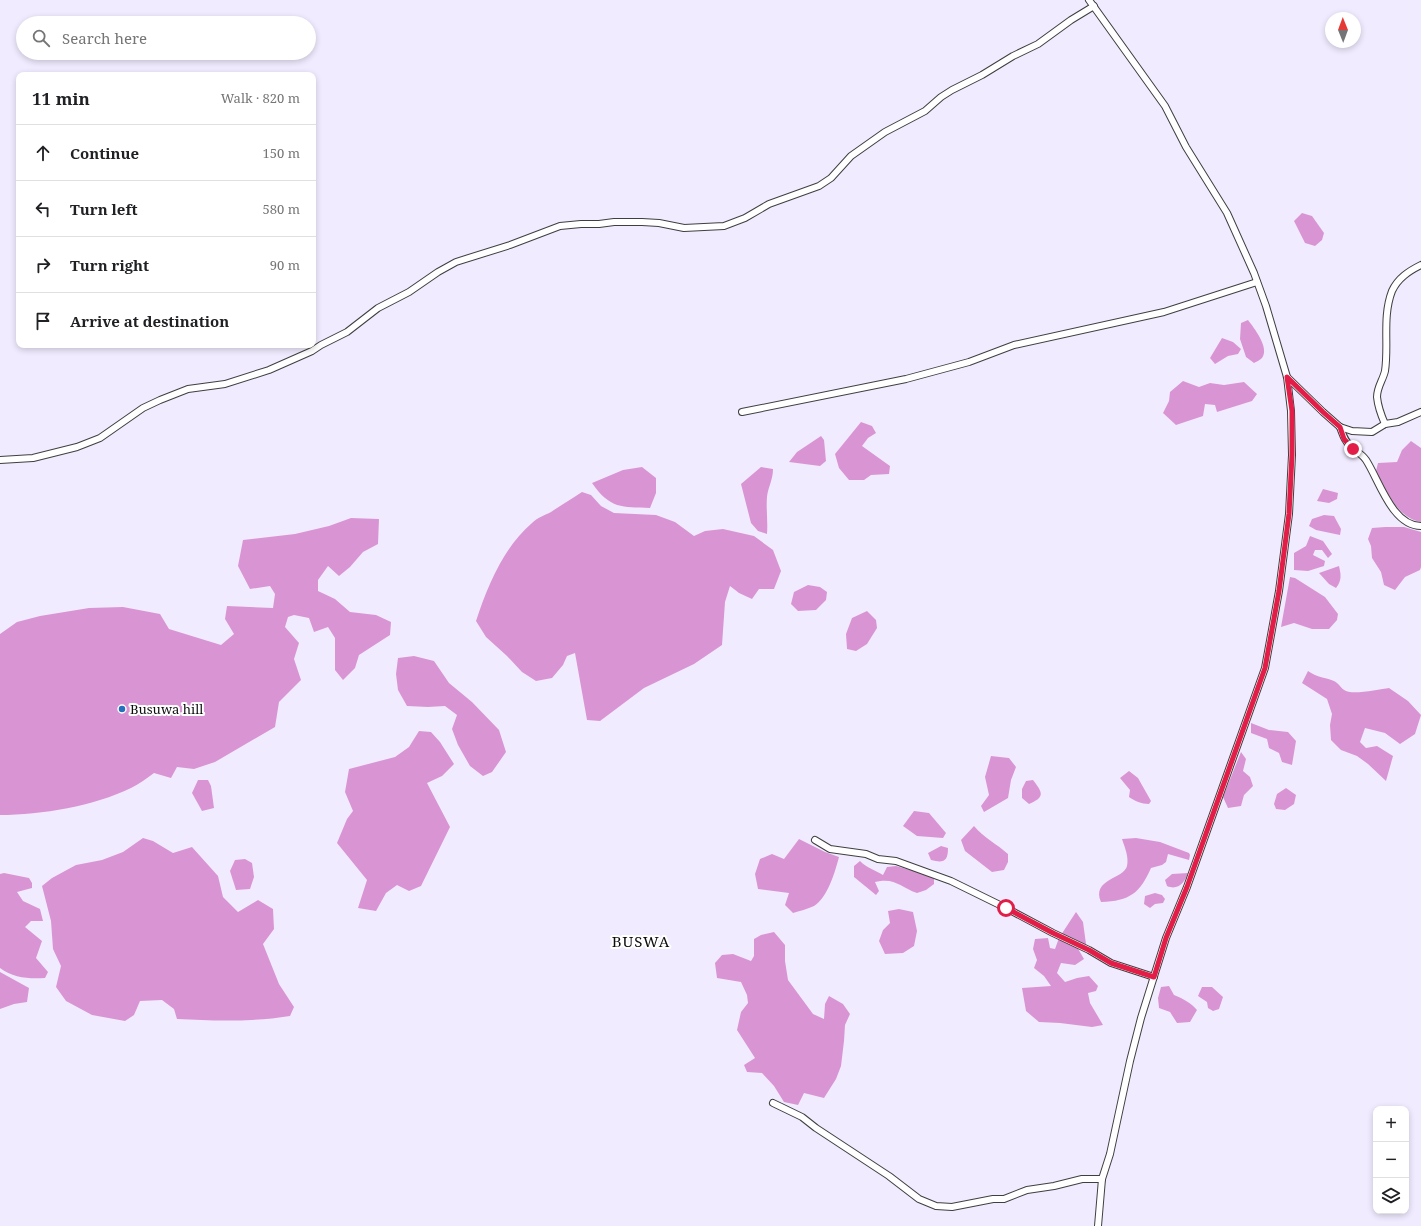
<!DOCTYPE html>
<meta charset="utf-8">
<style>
body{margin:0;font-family:"Noto Serif",serif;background:#f2f2f2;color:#202124}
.controls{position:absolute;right:12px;bottom:12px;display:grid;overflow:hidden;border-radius:8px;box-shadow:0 2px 6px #0003}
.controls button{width:36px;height:36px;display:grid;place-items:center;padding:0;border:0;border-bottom:1px solid #e0e0e0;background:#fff;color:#202124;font:20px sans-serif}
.compass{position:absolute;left:1325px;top:12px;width:36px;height:36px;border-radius:50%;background:#fff;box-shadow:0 2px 6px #0003;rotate:359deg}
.stop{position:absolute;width:12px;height:12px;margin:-9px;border:3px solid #e11d48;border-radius:50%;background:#fff}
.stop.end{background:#e11d48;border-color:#fff;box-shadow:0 1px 4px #0008}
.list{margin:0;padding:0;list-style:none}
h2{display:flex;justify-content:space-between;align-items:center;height:52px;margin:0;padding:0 16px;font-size:17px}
h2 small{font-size:13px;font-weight:400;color:#757577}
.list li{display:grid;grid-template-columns:26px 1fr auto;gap:12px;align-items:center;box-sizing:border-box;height:56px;padding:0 16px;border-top:1px solid #e0e0e0}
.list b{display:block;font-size:15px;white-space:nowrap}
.list em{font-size:13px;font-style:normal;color:#757577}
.icon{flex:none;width:22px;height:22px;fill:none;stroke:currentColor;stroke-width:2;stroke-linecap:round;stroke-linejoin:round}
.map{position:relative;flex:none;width:1421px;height:1226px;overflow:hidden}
.search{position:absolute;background:#fff;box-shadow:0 2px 6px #0003;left:16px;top:16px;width:300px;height:44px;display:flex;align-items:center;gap:10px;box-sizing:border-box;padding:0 14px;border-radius:22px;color:#757577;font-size:15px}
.panel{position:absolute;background:#fff;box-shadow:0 2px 6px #0003;left:16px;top:72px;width:300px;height:276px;border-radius:8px}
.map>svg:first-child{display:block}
.forest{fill:#d995d3}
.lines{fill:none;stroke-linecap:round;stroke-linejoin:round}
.street-casing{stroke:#3f3f3f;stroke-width:8}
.street{stroke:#fff;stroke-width:6}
.route{stroke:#e11d48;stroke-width:5}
.poi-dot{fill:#2572ba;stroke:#fff;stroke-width:1.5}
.labels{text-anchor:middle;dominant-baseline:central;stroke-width:4;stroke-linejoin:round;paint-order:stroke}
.poi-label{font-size:13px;fill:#0c0c0c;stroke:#fff;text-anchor:start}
.quarter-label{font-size:15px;letter-spacing:1px;fill:#0c0c0c;stroke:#fff}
</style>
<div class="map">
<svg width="1421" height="1226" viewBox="0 0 1421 1226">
<rect width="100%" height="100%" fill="#f1ebff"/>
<g class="forest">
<path d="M 1302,213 L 1312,216 L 1324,233 L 1322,240 L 1315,246 L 1305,243 L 1294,221 Z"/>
<path d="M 1248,320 C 1254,328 1270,348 1262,358 C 1260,360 1256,362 1254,363 L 1246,357 L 1240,339 L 1241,323 Z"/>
<path d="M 1222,338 L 1233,342 L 1241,349 L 1238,354 L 1228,356 L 1215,364 L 1210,358 Z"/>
<path d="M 1183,381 L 1199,387 L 1210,383 L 1224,385 L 1244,382 L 1257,394 L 1252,401 L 1217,412 L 1215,405 L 1205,404 L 1203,416 L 1176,425 L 1163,413 L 1169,401 L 1170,392 Z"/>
<path d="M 861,422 L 872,426 L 876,433 L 868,438 L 862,446 L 890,466 L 889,474 L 871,475 L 864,480 L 849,480 L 839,468 L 835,454 Z"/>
<path d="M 821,436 L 824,440 L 826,461 L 820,466 L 789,462 L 797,452 Z"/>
<path d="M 1411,441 L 1421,448 L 1421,522 C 1397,518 1386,490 1376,471 L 1378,463 L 1397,462 L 1402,450 Z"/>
<path d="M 642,467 L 656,478 L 656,493 L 650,508 C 622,507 610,509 592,483 L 623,470 Z"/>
<path d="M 761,467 L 773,469 C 773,480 768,487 767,497 C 766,509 768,522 767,534 L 758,531 L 751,523 L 741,484 Z"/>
<path d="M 1323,489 L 1338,493 L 1337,499 L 1329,503 L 1317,501 Z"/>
<path d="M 582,492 L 591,495 L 601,506 L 614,513 L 656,515 L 675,522 L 694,536 L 705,531 L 723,529 L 754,536 L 773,550 L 781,571 L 774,589 L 759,589 L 752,599 L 739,593 L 730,586 L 725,602 L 722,645 L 694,664 L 644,688 L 600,721 L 587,720 L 575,653 L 567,656 L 563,665 L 552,678 L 536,681 L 522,672 L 507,656 L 486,637 L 476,621 C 488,585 503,548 532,523 C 537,518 545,515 551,512 C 561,505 572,499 582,492 Z"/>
<path d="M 1324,515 L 1334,516 L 1341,529 L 1340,535 L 1316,530 L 1309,526 L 1312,519 Z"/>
<path d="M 351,518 L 379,519 L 378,544 L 363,552 L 350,567 L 339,576 L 328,566 L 318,580 L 318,591 L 335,599 L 350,612 L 376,615 L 391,622 L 390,635 L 359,655 L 355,668 L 343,680 L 335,670 L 335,638 L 328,627 L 314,632 L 309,618 L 294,615 L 288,617 L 285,627 L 299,643 L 294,659 L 301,680 L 279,702 L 275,727 L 215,762 L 194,769 L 177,767 L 171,778 L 154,773 C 147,778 139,784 131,788 C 94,806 42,815 0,815 L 0,634 L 17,622 L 40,616 L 89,608 L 123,607 L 160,614 L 169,629 L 221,645 L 234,634 L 225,619 L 227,606 L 273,608 L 275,594 L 270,586 L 250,589 L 238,566 L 243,540 L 295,534 L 329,526 Z"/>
<path d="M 1385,527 L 1404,527 L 1421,532 L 1421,567 L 1420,570 L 1405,577 L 1395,590 L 1384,585 L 1381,572 L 1372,558 L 1371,546 L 1368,539 L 1372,528 Z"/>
<path d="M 1310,536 L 1323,541 L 1332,554 L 1328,558 L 1322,550 L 1315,550 L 1313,555 L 1325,561 L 1324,566 L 1308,571 L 1294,570 L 1294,553 L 1306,546 Z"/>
<path d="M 1339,566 C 1341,575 1342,580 1336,588 L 1329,584 L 1319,573 Z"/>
<path d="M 1290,577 L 1295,578 L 1325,597 L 1338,614 L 1337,620 L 1329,629 L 1312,629 L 1294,623 L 1281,627 Z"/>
<path d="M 808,585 L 820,587 L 827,592 L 826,600 L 816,610 L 798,611 L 791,604 L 794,592 Z"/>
<path d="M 867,611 L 876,620 L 877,628 L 867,644 L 856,651 L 847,649 L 846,634 L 852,618 Z"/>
<path d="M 414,656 L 434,661 L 449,683 L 472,702 L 499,730 L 506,752 L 492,772 L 483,776 L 470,766 L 458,745 L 452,729 L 457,715 L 445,706 L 428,707 L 407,706 L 398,690 L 396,674 L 398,658 Z"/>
<path d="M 1308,671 C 1318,678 1325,677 1334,681 C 1339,683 1341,689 1346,691 C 1354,695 1380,689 1389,688 L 1408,701 L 1421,715 L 1415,734 L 1400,744 L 1385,733 L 1365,728 L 1360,742 L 1366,748 L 1377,746 L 1393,756 L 1386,781 L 1368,764 L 1357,756 L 1341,750 L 1331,740 L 1330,725 L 1332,714 L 1327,699 L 1302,683 Z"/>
<path d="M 1251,723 L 1269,730 L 1288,732 L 1296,741 L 1292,765 L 1282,762 L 1279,753 L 1269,748 L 1267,739 L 1251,733 Z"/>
<path d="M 419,731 L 431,732 L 440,742 L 454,764 L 442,776 L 427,783 L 450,827 L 421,886 L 409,891 L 397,885 L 386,893 L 376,911 L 358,908 L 367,880 L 337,843 L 347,819 L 353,811 L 345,792 L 349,769 L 395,757 L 409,747 Z"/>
<path d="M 1241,752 L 1246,759 L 1243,771 L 1250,777 L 1253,786 L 1244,795 L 1241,806 L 1228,808 L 1223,797 Z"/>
<path d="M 991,756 L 1009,758 L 1016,767 L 1011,780 L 1008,798 L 984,812 L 981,806 L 989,795 L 985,777 Z"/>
<path d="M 1129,771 L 1138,778 L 1151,801 L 1149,804 C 1141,804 1135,801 1129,797 L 1130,790 L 1120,778 Z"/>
<path d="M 198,780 L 208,780 L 211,786 L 214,808 L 202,811 L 192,793 Z"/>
<path d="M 1033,780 C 1043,793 1045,797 1029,804 L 1022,798 L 1022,789 L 1026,781 Z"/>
<path d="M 1286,788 L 1296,795 L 1294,804 L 1285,810 L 1276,809 L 1274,804 L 1277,794 Z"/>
<path d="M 914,811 L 929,813 L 946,833 L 943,838 L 917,836 L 903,826 Z"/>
<path d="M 974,826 C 984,838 997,844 1008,854 L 1008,862 L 1004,870 L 992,872 L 965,851 L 961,840 Z"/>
<path d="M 143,838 L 153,841 L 173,853 L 192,847 L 218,876 L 223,897 L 238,912 L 258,900 L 273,909 L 274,929 L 263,944 L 279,984 L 294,1007 L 290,1016 C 253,1022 215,1021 177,1019 L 174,1009 L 162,1000 L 140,1001 L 134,1015 L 125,1021 L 92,1015 L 66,1001 L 56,987 L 61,966 L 53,949 L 51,921 L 42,886 L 52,878 L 76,865 L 102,860 L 123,852 Z"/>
<path d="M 1136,838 L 1160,842 L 1189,853 L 1190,855 L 1189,860 L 1168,854 L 1166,862 L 1162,865 L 1151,868 C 1140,893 1130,901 1101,902 C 1091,879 1124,879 1127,866 C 1129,857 1125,848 1122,839 Z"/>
<path d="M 799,839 L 825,852 L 839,857 C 835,872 828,897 814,906 C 808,909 799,911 793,913 L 785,905 L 789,893 L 758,889 L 755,874 L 760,859 L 772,854 L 784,859 Z"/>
<path d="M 941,846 L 948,848 C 948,862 943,863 931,860 L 928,853 Z"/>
<path d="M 245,859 L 252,863 L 254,877 L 250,889 L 236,890 L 230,871 L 235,860 Z"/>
<path d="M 860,861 C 867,868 875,870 883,875 L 887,867 L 896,866 L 928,875 L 934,879 L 934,884 L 926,890 L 917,893 C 900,887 895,877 875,882 L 879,891 L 876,895 L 854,877 L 854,866 Z"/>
<path d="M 4,873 L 29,878 L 32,883 L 32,888 L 17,892 L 23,901 L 40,909 L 43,921 L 31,921 L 25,927 L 42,941 L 36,958 L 48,972 L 45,978 C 29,979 13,978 0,968 L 0,874 Z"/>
<path d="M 1188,873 C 1185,882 1178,891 1167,886 L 1165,880 L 1172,874 Z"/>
<path d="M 1155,893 L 1162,895 L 1165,899 L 1163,903 L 1155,904 L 1150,908 L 1144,904 L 1145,896 Z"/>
<path d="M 899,909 L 913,912 L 917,931 L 914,946 L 903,953 L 885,954 L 879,941 L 883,930 L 890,923 L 888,911 Z"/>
<path d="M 1076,912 L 1083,922 L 1086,944 L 1077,947 L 1084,959 L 1075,965 L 1061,963 L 1057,973 L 1065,982 L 1077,978 L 1089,976 L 1098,986 L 1096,991 L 1088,993 L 1090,1003 L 1103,1025 L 1092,1027 L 1060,1023 L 1039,1022 L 1026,1011 L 1022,988 L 1051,986 L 1044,976 L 1034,968 L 1037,960 L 1033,949 L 1035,939 L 1048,938 L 1050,948 L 1055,949 L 1059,938 Z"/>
<path d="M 774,932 L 785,945 L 785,961 L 788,980 L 813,1014 L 824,1019 L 825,1004 L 829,996 L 843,1004 L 850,1014 L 845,1025 L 844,1041 L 841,1066 L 836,1079 L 824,1098 L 804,1093 L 798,1105 L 784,1102 L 774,1086 L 762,1073 L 747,1072 L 744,1065 L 755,1058 L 737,1030 L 741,1012 L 748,1003 L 747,995 L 741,982 L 717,978 L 715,963 L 722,955 L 733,954 L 751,961 L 754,956 L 754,939 L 761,935 Z"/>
<path d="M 0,972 L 29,988 L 27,1002 L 14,1004 L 0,1009 Z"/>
<path d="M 1169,986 L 1174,995 C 1184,999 1191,1003 1197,1010 L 1190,1022 L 1177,1023 L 1170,1012 L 1159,1008 L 1158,998 L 1161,987 Z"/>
<path d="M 1202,987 L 1212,987 L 1223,997 L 1219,1009 L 1213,1011 L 1208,1008 L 1207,1002 L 1198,996 Z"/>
</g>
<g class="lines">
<defs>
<g id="street">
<path d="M 1089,0 L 1165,106 L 1186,147 L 1227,213 L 1254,273 L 1266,306 L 1287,377 L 1291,411 L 1292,455 L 1289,514 L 1279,591 L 1265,668 L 1187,887 L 1166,938 L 1141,1018 L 1130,1061 L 1110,1154 L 1102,1179 L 1098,1226"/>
<path d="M 1287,377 L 1323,412 L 1340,427 L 1352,431 L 1372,432 L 1385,424 L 1398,422 L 1421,412"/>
<path d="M 742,412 L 906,379 L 969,362 L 1014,345 L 1164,312 L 1257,282"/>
<path d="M 1385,424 C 1381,415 1378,407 1377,397 C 1377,387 1383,380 1385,371 C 1389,345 1382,317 1392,291 C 1398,278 1409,271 1421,265"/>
<path d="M 1340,427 C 1343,435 1345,442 1352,448 C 1357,452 1362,454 1366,460 C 1379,480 1392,526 1421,526"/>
<path d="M 0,460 L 33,458 L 77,447 L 100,438 L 143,408 L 160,400 L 188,389 L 225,384 L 269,370 L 312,351 L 321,345 L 347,332 L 378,308 L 409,292 L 438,272 L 456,262 L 510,245 L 560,226 L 581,224 L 599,224 L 614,222 L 642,222 L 659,223 L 684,228 L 724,226 L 745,218 L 769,204 L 819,186 L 831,178 L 851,156 L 885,132 L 925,111 L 941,97 L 952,90 L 982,75 L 1013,56 L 1038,44 L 1071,20 L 1094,6"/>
<path d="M 815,840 L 830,849 L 866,854 L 878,859 L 896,861 L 951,881 L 1006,908 L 1053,933 L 1089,950 L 1111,963 L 1154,977"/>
<path d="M 773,1103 L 802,1117 L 816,1128 L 889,1176 L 919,1199 L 936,1206 L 952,1207 L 993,1199 L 1004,1199 L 1027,1190 L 1054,1186 L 1082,1179 L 1102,1179"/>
</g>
</defs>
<use href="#street" class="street-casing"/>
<use href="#street" class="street"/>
</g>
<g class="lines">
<path class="route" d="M 1006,908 L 1053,933 L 1089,950 L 1111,963 L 1154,977 L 1166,938 L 1187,887 L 1265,668 L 1279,591 L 1289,514 L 1292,455 L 1292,411 L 1287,377 L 1323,412 L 1340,427 L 1344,439 L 1353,449"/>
</g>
<circle class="poi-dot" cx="122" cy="709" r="4"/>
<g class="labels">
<g class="poi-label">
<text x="130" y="709">Busuwa hill</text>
</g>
<g class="quarter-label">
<text x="641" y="941">BUSWA</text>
</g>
</g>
</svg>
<div class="controls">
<button>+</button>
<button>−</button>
<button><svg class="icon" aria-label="layers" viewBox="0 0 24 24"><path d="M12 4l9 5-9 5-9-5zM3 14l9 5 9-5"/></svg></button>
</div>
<svg class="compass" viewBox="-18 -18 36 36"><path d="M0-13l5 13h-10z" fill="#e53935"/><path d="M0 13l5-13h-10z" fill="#757577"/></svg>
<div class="stop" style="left:1006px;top:908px"></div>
<div class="stop end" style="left:1353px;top:449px"></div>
<div class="search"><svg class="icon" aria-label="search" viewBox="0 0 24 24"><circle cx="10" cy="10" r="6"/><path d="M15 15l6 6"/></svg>Search here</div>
<section class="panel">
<h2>11 min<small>Walk · 820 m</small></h2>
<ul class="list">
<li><svg class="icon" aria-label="ahead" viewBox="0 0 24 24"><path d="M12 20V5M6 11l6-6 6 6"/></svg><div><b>Continue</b></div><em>150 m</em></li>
<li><svg class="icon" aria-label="left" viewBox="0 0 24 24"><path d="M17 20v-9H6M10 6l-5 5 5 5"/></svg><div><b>Turn left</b></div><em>580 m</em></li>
<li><svg class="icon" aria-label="right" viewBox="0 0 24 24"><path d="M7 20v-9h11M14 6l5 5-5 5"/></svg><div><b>Turn right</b></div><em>90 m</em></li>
<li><svg class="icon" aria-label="arrive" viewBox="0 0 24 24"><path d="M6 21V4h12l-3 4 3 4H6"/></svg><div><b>Arrive at destination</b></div></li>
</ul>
</section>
</div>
